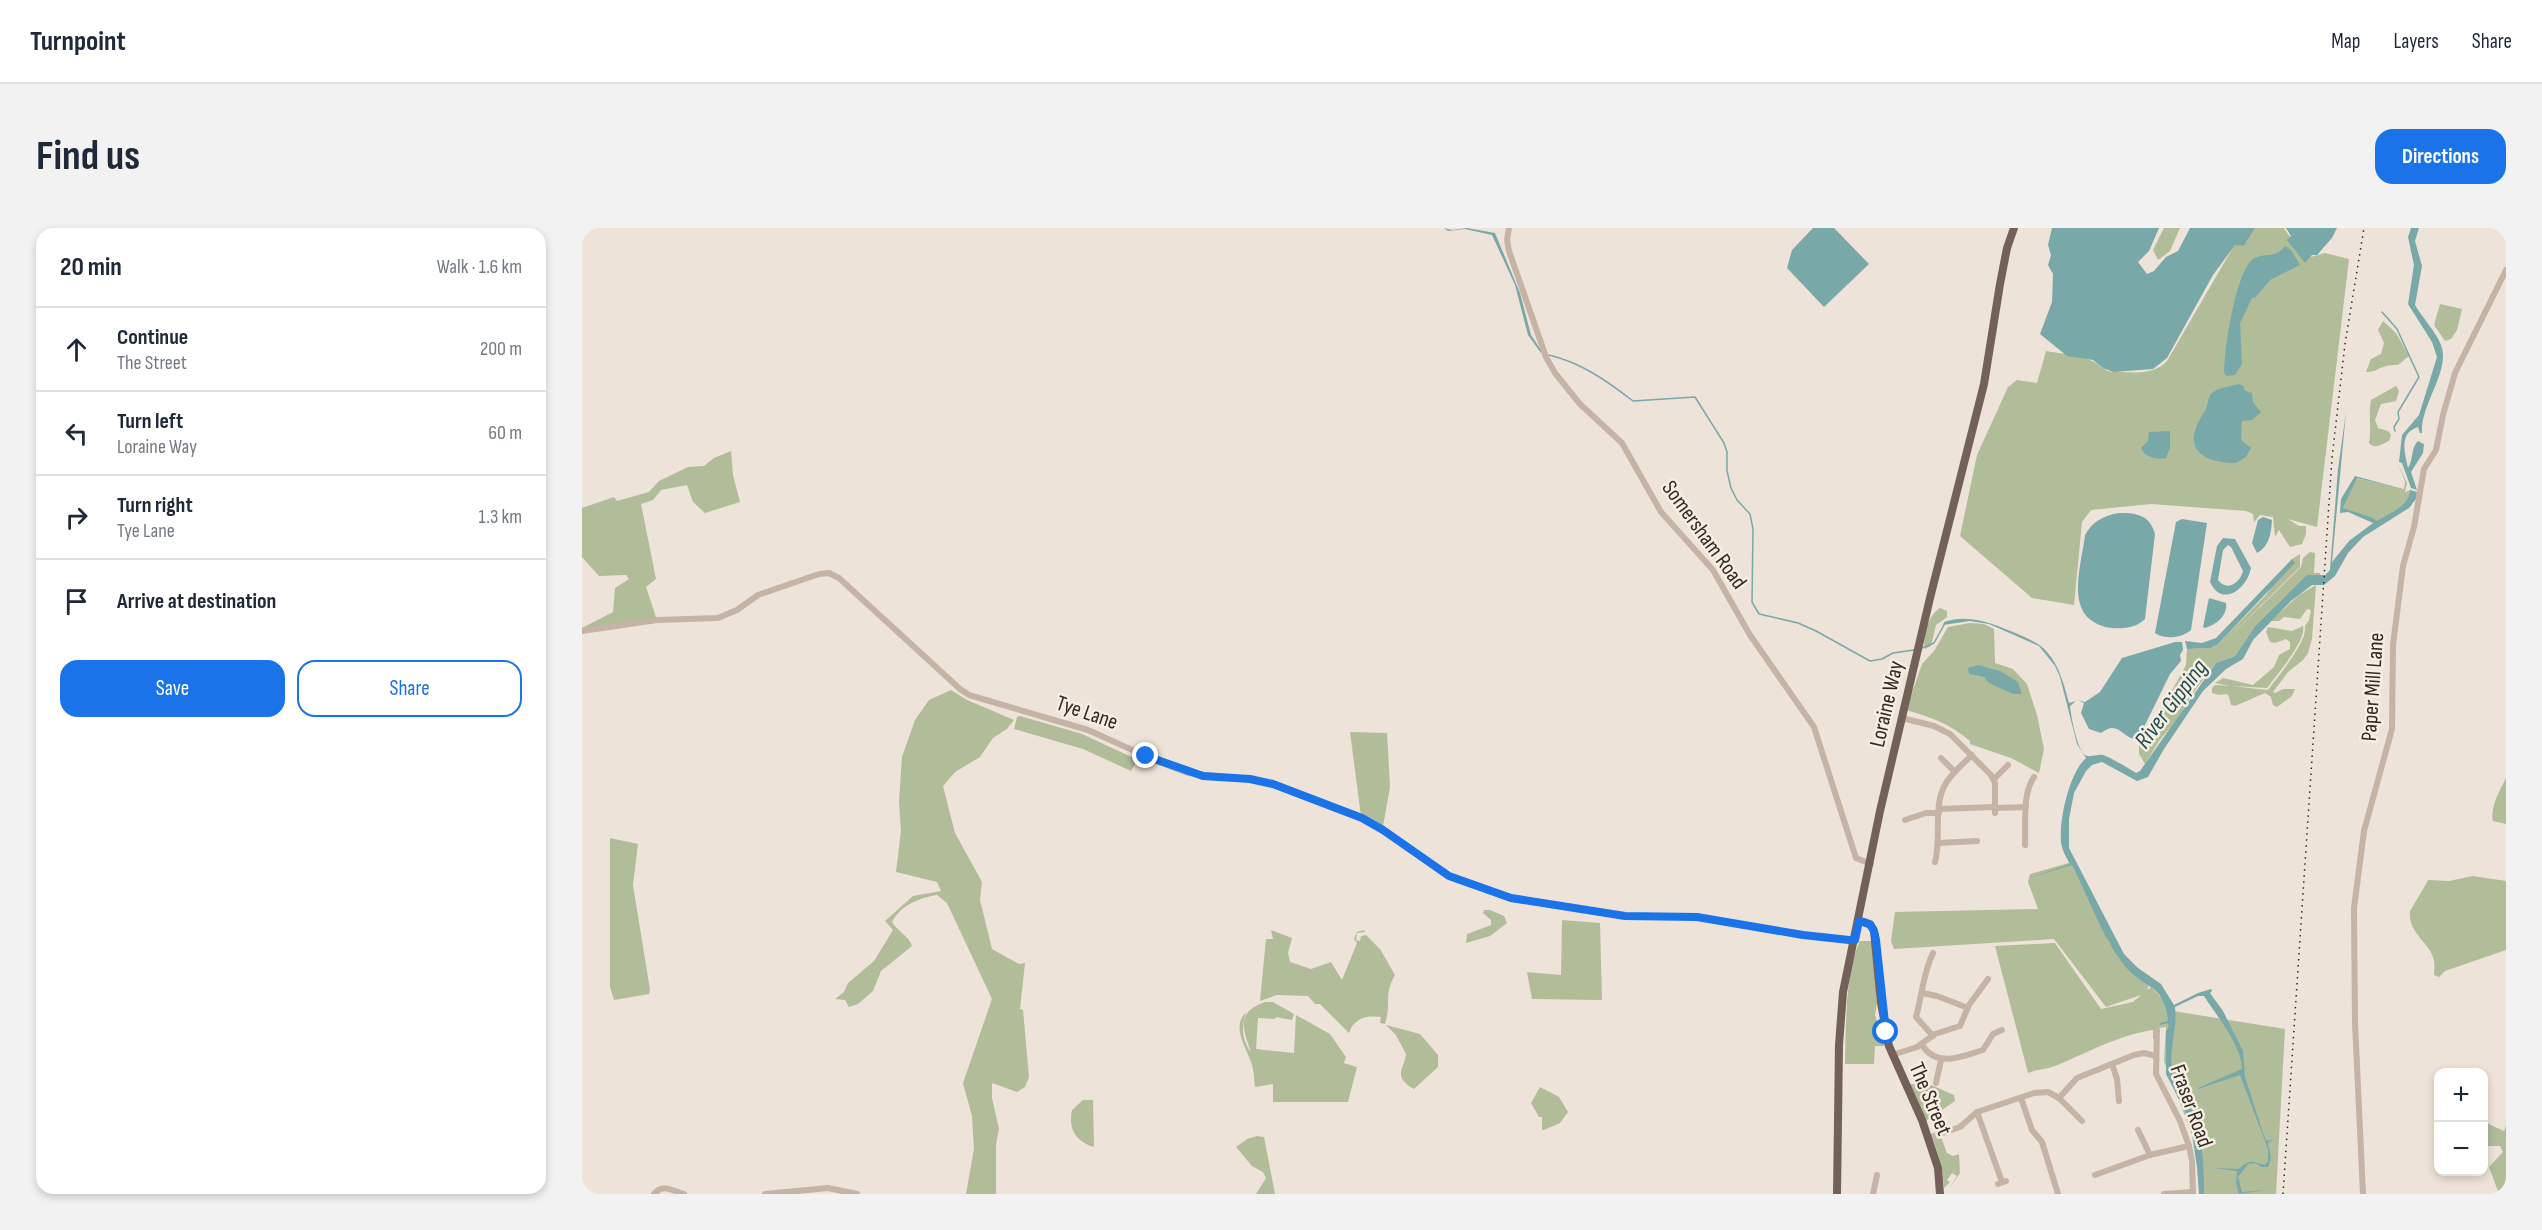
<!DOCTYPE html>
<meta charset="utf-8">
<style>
body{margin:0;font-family:"Sofia Sans Condensed",sans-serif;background:#f2f2f3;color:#1f2937}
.controls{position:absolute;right:18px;bottom:18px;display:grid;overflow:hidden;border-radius:12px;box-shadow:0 3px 9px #0003}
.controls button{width:54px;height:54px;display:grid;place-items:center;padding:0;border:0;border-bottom:2px solid #e0e1e3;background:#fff;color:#1f2937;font:30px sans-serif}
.stop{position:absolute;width:18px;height:18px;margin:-14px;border:4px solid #1a73e8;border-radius:50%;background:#fff}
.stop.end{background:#1a73e8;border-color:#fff;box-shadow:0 2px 6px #0008}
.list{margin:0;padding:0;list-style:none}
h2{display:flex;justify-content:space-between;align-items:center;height:78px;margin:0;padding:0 24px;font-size:26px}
h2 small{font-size:20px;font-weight:400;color:#747a83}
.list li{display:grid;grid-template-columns:39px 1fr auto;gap:18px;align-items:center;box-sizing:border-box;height:84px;padding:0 24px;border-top:2px solid #e0e1e3}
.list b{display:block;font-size:22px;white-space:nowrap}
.list p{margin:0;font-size:20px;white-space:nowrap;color:#747a83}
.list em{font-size:20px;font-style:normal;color:#747a83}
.actions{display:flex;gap:12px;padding:18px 24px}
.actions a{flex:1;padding:14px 0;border:2px solid #1a73e8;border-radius:18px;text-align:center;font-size:21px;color:#1a73e8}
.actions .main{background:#1a73e8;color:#fff}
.icon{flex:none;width:33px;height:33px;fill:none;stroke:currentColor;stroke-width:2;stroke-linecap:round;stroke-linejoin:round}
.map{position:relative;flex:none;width:1924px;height:966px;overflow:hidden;border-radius:18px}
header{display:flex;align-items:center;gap:36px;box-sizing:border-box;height:84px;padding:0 30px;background:#fff;border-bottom:2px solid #e0e1e3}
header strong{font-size:28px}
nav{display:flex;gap:33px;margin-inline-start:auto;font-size:21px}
.intro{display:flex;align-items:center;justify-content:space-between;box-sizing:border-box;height:144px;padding:0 36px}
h1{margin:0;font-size:42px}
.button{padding:15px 27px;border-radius:18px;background:#1a73e8;color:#fff;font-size:21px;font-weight:700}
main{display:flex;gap:36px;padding:0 36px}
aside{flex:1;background:#fff;border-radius:18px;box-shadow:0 3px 9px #0003}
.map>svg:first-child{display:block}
.green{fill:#b1bc99}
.water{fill:#79a8a9;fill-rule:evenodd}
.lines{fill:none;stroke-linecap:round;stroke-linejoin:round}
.stream{stroke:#79a8a9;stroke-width:1.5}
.minor{stroke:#c5b3a5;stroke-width:6}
.major{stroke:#736058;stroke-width:8}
.rail{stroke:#322926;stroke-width:1.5;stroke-dasharray:1.5 4.5;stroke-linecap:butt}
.route{stroke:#1a73e8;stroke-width:8}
.labels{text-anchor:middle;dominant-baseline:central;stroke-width:5;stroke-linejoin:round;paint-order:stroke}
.street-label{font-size:22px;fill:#322926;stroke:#f7eee3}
.water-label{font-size:24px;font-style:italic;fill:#1f4d50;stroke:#f7eee3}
</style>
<header>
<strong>Turnpoint</strong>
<nav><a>Map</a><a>Layers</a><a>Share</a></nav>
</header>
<div class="intro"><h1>Find us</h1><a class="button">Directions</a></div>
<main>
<aside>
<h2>20 min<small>Walk · 1.6 km</small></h2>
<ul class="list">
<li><svg class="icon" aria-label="ahead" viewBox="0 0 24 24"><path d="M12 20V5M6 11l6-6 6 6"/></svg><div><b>Continue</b><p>The Street</p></div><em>200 m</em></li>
<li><svg class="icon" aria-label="left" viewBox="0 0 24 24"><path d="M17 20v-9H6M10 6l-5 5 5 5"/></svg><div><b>Turn left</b><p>Loraine Way</p></div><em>60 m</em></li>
<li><svg class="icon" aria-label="right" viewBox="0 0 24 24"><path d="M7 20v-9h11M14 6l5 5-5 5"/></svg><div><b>Turn right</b><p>Tye Lane</p></div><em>1.3 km</em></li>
<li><svg class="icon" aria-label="arrive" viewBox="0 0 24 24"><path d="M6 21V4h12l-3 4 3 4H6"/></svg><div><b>Arrive at destination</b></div></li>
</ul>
<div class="actions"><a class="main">Save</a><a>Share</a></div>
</aside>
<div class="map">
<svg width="1924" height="966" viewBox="0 0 1924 966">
<rect width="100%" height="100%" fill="#eee3d8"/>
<g class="green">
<path d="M 1582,0 L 1598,0 L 1588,23 L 1576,32 L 1571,22 Z"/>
<path d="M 1673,0 L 1704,0 L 1702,1 L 1725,30 L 1743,25 L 1767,31 L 1735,299 L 1706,291 L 1717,298 L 1724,298 L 1724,306 L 1720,316 L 1708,319 L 1697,302 L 1693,309 L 1691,289 L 1678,287 L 1672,294 L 1671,286 L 1664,283 L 1569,276 L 1509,282 L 1500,294 L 1492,377 L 1450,370 L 1378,308 L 1395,227 L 1426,159 L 1435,152 L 1455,155 L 1464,123 C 1485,127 1509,127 1525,143 C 1546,144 1570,149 1585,133 L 1653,16 L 1662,18 Z"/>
<path d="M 1858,76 L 1880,81 L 1875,102 L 1869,111 L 1863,113 L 1852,97 Z"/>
<path d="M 1801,93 L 1814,105 L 1827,128 L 1816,137 C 1799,136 1794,145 1784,144 L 1789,131 L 1799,126 L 1802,115 L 1796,102 Z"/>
<path d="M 1814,158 L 1817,163 L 1814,173 L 1799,176 L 1793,192 L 1796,200 L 1806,203 L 1809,207 L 1807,213 C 1800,216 1793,222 1787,215 C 1790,201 1786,187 1789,172 Z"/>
<path d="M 149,223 L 151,247 L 158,274 L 123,285 L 111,274 L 105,257 L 79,262 L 71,272 L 59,276 L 74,351 L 64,359 L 75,392 L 0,403 L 0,400 L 31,384 L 33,360 L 47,351 L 44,347 L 17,348 L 0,329 L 0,280 L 32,269 L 35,273 L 67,264 L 77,253 L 106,239 L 122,238 L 132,230 Z"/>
<path d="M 1815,234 L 1825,255 L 1823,264 L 1828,262 C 1827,278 1807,286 1794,294 L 1761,280 L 1774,250 L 1822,261 L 1823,253 Z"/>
<path d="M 1728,324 L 1733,325 L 1732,345 L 1738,345 L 1738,349 L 1718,354 L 1674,397 L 1653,428 L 1634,435 L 1614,461 L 1593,494 L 1577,513 L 1563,536 L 1557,526 L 1557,515 L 1569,509 L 1577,486 L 1604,437 L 1605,421 L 1629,420 L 1636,416 L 1684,367 L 1710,331 L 1718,326 L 1718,339 L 1634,422 L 1719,339 L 1721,330 Z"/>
<path d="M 1734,357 L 1730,411 L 1726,425 L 1721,432 L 1706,444 L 1691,464 L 1693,465 L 1701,461 L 1713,461 L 1710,468 L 1695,479 L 1691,477 L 1689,469 L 1683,465 L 1653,478 L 1649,477 L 1647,469 L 1645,466 L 1637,467 L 1630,465 L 1630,460 L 1633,457 L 1648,458 L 1633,455 L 1641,450 L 1671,457 L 1692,439 L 1697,427 L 1708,421 L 1708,414 L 1704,411 L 1693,415 L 1688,414 L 1684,404 L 1686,399 L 1710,403 L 1721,398 C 1725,412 1694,448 1685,460 L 1649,458 L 1686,462 C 1695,449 1726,414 1723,398 L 1727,392 L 1729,382 L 1725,381 L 1718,391 L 1702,389 L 1697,393 L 1689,393 L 1717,367 Z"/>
<path d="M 1358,380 L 1365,383 L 1365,389 L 1354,397 L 1349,418 L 1343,421 C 1340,409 1347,386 1358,380 Z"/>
<path d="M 1388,395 L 1402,396 L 1412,401 L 1413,435 L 1431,441 L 1445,456 L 1455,487 L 1462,521 L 1457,545 L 1429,530 L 1388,516 L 1388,513 C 1368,496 1349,489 1324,482 L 1340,436 L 1352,423 L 1366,399 Z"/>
<path d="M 369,462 L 385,472 L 432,492 L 425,501 L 411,510 L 398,529 L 373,544 L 361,558 L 373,605 L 400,654 L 398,672 L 410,721 L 437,736 L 443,735 L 438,781 L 441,782 L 447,849 L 443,859 L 435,864 L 410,855 L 410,870 L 417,901 L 414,916 L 414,966 L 384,966 L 392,921 L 390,888 L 381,855 L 410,771 L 365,675 L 355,667 C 337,670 319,677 310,694 C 315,703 328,709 330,718 L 299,743 L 291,763 L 276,776 L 267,779 L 263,772 L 253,771 L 262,764 L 266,755 L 292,733 L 311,702 L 303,693 L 331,668 L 359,663 L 355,654 L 314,644 L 319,603 L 317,574 L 320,529 L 333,492 L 347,472 Z"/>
<path d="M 438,488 L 500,506 L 556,532 L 549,543 L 501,521 L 432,501 L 435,489 Z"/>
<path d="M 768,504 L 805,505 L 808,559 L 801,598 L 779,588 Z"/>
<path d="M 1924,550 L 1924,596 L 1911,593 C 1908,579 1918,562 1924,550 Z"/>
<path d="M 28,610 L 56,616 L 51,657 L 68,762 L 67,766 L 32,772 L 28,759 Z"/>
<path d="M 1490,634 L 1512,676 L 1527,715 L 1550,742 L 1568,755 L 1565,762 L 1569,759 L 1582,772 L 1585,782 L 1703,801 L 1694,966 L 1618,966 L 1617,925 L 1582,833 L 1584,799 L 1575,800 L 1575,811 L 1571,811 L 1571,802 C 1536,807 1505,825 1473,838 C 1462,842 1455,841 1446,845 L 1413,718 L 1473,715 L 1519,781 L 1551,774 L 1559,767 L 1524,779 L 1472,711 L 1312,721 L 1309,713 L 1313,684 L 1456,681 L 1446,654 L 1448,646 Z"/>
<path d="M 1891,648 L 1924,653 L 1924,722 L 1863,743 L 1857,749 L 1852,747 C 1852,743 1853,737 1852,733 C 1850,716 1826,706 1828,684 C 1828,682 1843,659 1846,652 L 1867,653 Z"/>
<path d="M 902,682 L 908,682 L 922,688 L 925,695 L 908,708 L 884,715 L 885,706 L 909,697 L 909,692 L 901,685 Z"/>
<path d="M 980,692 L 1018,695 L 1020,772 L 950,771 L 945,744 L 979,747 Z"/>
<path d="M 689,702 L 710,710 L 706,725 L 708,734 L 729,741 L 749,734 L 760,752 L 775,715 L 772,711 L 775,704 L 782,702 L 783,704 L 775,705 L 774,712 L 778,713 L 779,708 L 784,707 L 798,721 L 813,747 C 801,768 810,775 803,796 L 798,795 L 799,789 C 784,787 772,790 767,805 L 738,776 L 733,776 L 726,768 L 695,767 L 678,773 L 684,711 L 691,711 Z"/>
<path d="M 1278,713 L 1292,713 L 1295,775 L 1293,787 L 1296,797 L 1301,802 L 1304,818 L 1293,818 L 1292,836 L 1263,836 C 1264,802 1263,742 1278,713 Z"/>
<path d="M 683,774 L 691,774 L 712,786 L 710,792 L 694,789 L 693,791 L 676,790 L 674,821 L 712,825 L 714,787 L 748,806 L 764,829 L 762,835 L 775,839 L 766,874 L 691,874 L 691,856 L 673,859 C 672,851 672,841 669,834 C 664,819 649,799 664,784 C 659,800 660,811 669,825 C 663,804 651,785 683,774 Z"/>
<path d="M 804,797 L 838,806 L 856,827 L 856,839 L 832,861 C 810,848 822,842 824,826 L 814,807 Z"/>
<path d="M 1326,856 L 1349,857 L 1372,867 L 1373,873 L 1344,893 Z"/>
<path d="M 958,859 L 977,869 L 986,884 L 978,895 L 962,902 L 960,902 L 960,889 L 957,889 L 949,875 Z"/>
<path d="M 501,872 L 511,872 L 512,919 C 494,914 486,901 490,882 Z"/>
<path d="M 1902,894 L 1922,903 L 1924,898 L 1924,966 L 1917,966 L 1907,939 L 1921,924 L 1918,918 L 1902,918 Z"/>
<path d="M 675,908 L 682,909 L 693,966 L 674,966 L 684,950 L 681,944 L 670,938 L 654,919 L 665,911 Z"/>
<path d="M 1359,909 L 1365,925 L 1371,928 L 1377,926 L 1378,945 L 1367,961 L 1375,948 L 1370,945 L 1365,952 L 1368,954 L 1362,960 L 1360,940 L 1351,911 Z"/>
</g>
<g class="water">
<path d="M 862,0 L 870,2 L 885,0 L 913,5 L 938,65 L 949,107 L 959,122 L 959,125 L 946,107 L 933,57 L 910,7 L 883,1 L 866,3 Z"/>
<path d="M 1231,0 L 1252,0 L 1287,36 L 1242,79 L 1205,40 L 1210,22 Z"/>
<path d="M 1470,0 L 1577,0 L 1567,23 L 1556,34 L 1565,46 L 1572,43 L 1584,29 L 1596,23 L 1608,0 L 1673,0 L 1662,18 L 1653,17 L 1631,47 L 1585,130 L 1571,141 L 1532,144 L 1523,141 L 1511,132 L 1485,128 L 1458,106 L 1470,74 L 1471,46 L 1466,37 L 1469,27 L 1466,17 Z"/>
<path d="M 1704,0 L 1755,0 L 1750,10 L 1735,27 L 1730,27 L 1723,35 L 1705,12 L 1709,8 Z"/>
<path d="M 1829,0 L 1837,0 L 1833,13 L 1840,38 L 1833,77 C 1841,91 1853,102 1859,117 C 1869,143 1838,176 1840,205 L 1838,205 L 1836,199 C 1816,205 1823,226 1826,240 C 1832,231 1828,221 1836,213 L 1842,216 L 1841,225 L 1829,244 L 1835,262 L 1829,260 L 1820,235 L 1817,234 L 1820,207 L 1837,187 L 1855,129 L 1850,114 L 1826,76 L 1832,37 L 1826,9 Z"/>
<path d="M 1703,18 L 1709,22 L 1718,37 L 1688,52 L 1674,69 L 1670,70 L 1658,95 L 1660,136 L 1653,147 L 1644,148 L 1642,144 C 1643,118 1652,56 1667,35 C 1676,22 1693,33 1703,18 Z"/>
<path d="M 1657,156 L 1661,158 L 1663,163 L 1670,165 L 1671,174 L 1679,184 L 1670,192 L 1660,193 L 1659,212 L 1669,220 L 1664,229 L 1654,235 C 1616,235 1599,217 1623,183 C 1626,178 1625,170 1630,165 C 1635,160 1649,158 1657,156 Z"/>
<path d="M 1764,184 L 1750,334 L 1767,313 L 1791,295 L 1766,284 L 1758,285 L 1759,271 L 1773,248 L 1821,261 L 1775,250 L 1761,280 L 1791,290 L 1794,293 C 1807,286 1827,278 1828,262 L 1835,264 L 1834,271 L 1827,280 L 1781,309 L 1766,325 L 1753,348 L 1742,357 L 1730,357 L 1709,373 L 1671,412 L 1661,431 L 1644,441 L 1621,463 L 1582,521 L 1566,549 L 1555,553 L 1520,534 L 1510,537 L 1504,543 L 1492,565 L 1487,591 L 1487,620 L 1542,726 L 1556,740 L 1579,756 L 1592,777 L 1616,765 L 1629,761 L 1630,763 L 1628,765 L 1641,783 L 1661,823 L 1663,849 L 1682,908 L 1685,913 L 1692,911 L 1686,915 L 1689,930 L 1686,939 L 1680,939 L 1673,935 L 1666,936 L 1656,949 L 1660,964 L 1684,962 L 1657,966 L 1654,955 L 1655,943 L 1631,940 L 1656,941 C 1669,931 1668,933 1683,937 L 1686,933 L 1686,921 L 1658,847 L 1616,861 L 1616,860 L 1660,841 C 1660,818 1634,787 1622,768 L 1616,768 L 1593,779 C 1596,801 1585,826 1591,848 C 1594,860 1604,869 1609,880 C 1621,907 1622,937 1622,966 L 1617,966 L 1615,939 L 1608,893 L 1584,846 L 1584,803 L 1587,799 L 1586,795 L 1578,797 L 1578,795 L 1586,793 C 1583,755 1561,761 1542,737 C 1519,707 1507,670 1490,637 L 1449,649 L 1488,636 C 1484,629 1480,622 1479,614 C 1477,592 1487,545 1504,530 L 1495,516 L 1478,449 L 1473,438 L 1457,418 L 1407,396 L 1388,393 L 1361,397 L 1362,394 C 1390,385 1413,397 1438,407 C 1448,412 1458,415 1465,424 C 1478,439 1482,457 1487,475 L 1494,473 L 1488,478 C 1489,488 1495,521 1503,527 C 1508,530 1515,526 1521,527 C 1532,531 1544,539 1554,545 L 1558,543 L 1634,435 L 1653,428 L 1674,397 L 1725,347 L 1743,347 L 1748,342 L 1756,241 Z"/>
<path d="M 1588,203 L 1588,220 L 1584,230 C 1575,232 1562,229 1559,220 L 1566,213 L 1567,204 Z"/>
<path d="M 1537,285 C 1555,285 1568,287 1573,306 L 1563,391 C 1554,400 1541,401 1529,400 C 1480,392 1499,341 1503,307 C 1510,294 1522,287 1537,285 Z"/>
<path d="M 1681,289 L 1690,292 C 1689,307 1687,318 1675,325 L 1670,315 L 1676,292 Z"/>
<path d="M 1600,291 L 1625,295 L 1609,402 C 1600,410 1583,412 1573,405 L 1594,294 Z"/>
<path d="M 1641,310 L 1653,311 L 1669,340 C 1665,361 1640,380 1628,354 L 1635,318 ZM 1646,317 L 1649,319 L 1661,343 C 1658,355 1645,364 1636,352 L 1641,322 Z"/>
<path d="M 1710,331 L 1713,335 L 1636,416 L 1629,420 L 1605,421 L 1603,413 L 1620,415 L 1634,410 Z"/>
<path d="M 1627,370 L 1644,375 C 1646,387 1634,397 1623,400 L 1621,399 Z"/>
<path d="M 1593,414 L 1600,414 L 1601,422 L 1598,427 L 1599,433 L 1588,446 L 1562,499 L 1559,511 C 1539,513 1538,490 1519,505 L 1507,501 L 1499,485 L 1502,475 L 1496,472 L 1503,474 L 1518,464 L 1540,430 Z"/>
<path d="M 1396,437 L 1418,443 L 1436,454 L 1440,466 L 1431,466 L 1407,455 L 1402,449 L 1387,446 L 1386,440 Z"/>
</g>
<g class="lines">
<g class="stream">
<path d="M 1800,84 L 1815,101 L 1837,149 L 1816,184 L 1817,191 L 1812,199 L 1813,203"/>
<path d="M 967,127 C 1000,135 1025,153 1051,173 L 1113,169 L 1142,215 L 1145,224 L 1145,243 L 1149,260 L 1155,272 L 1168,286 L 1171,301 L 1170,374 L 1177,386 L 1216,395 L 1234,403 L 1288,433 L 1300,431 L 1311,425 L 1332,422"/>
<path d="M 1340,420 L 1352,415 L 1362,397"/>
</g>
<g class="minor">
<path d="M 927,0 L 925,12 L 927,23 L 964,129 L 973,145 L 998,176 L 1040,215 L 1079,284 L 1131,342 L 1168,407 L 1232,499 L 1274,630 L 1289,636"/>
<path d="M 0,403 L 75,392 L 136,390 L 155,382 L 176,367 L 237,346 L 247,345 L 257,350 L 378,461 L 387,467 L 506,502 L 577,534 L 606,545 L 679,553 L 702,560 L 781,590 L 801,601 L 867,648 L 929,671 L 1043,688 L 1115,689 L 1221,707 L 1273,712"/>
<path d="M 1320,490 L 1352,498 L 1368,506 L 1409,547 L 1413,555 L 1413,585"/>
<path d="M 1359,530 L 1373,544"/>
<path d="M 1412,551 L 1426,537"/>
<path d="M 1413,580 L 1444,579"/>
<path d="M 1357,581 L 1413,579"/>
<path d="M 1323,592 L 1344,585 L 1357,585"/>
<path d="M 1357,615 L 1395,613"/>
<path d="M 1443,617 C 1444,596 1440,566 1452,549"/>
<path d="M 1353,634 C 1360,609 1350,578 1364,555 C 1371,544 1381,536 1390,527"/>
<path d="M 1340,765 L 1355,768 L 1386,780"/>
<path d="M 1575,802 L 1574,846 L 1598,893 L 1607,918 L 1610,933 L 1611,966"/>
<path d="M 1351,808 L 1334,789 C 1340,768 1341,745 1351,725"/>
<path d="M 1340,817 C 1355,840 1379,829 1401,822 L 1411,806 L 1420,802"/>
<path d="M 1310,827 L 1335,819 L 1353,806 L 1378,798 L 1387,777 L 1406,751"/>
<path d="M 1530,836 L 1535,851 L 1537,873"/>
<path d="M 1354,855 L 1359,832"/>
<path d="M 1439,870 L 1450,902 L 1460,914 L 1476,966"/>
<path d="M 1477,870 L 1500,893"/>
<path d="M 1395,884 L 1420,954"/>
<path d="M 1556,902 L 1568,927"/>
<path d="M 1346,910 L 1378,899 L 1395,884 L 1452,865 L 1466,864 L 1477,870 L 1495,850 L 1552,827 L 1562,825 L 1574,828"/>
<path d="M 1513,947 L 1568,927 L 1607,918"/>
<path d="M 1416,956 L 1424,953"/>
<path d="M 72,966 C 81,955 91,963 102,966"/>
<path d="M 183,966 L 246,960 L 275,966"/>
<path d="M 1291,966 L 1295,947"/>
<path d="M 1582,966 L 1611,964"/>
<path d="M 1781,966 L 1773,795 L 1772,680 L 1782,603 L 1810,501 L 1811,417 L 1821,338 L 1832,299 L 1842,241 L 1854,222 L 1861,187 L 1873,145 L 1924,42"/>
</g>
<g class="major">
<path d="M 1277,693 L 1288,696 L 1292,703 L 1299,775 L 1307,818 L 1340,892 L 1356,940 L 1358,966"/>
<path d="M 1255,966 L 1257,817 L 1261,764 L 1298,583 L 1348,370 L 1402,156 L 1418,56 L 1425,20 L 1432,0"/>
</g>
<path class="rail" d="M 1701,966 L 1750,230 L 1763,116 L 1782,0"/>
</g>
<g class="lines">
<path class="route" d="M 564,528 L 621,548 L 668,551 L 691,556 L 780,590 L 801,602 L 867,648 L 929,670 L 1043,688 L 1115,689 L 1221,707 L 1267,712 L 1273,712 L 1277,693 C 1290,695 1292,700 1294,712 L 1304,804"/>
</g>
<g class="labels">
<g class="street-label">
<text transform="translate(1122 307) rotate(54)">Somersham Road</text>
<text transform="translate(1791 459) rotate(-86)">Paper Mill Lane</text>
<text transform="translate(1305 476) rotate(-77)">Loraine Way</text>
<text transform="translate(505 485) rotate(19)">Tye Lane</text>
<text transform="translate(1348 871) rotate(67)">The Street</text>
<text transform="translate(1609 878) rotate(70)">Fraser Road</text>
</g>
<g class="water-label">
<text transform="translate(1589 476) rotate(-53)">River Gipping</text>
</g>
</g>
</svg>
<div class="controls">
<button>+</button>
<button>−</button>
</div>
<div class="stop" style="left:1304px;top:804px"></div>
<div class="stop end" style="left:564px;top:528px"></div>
</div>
</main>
